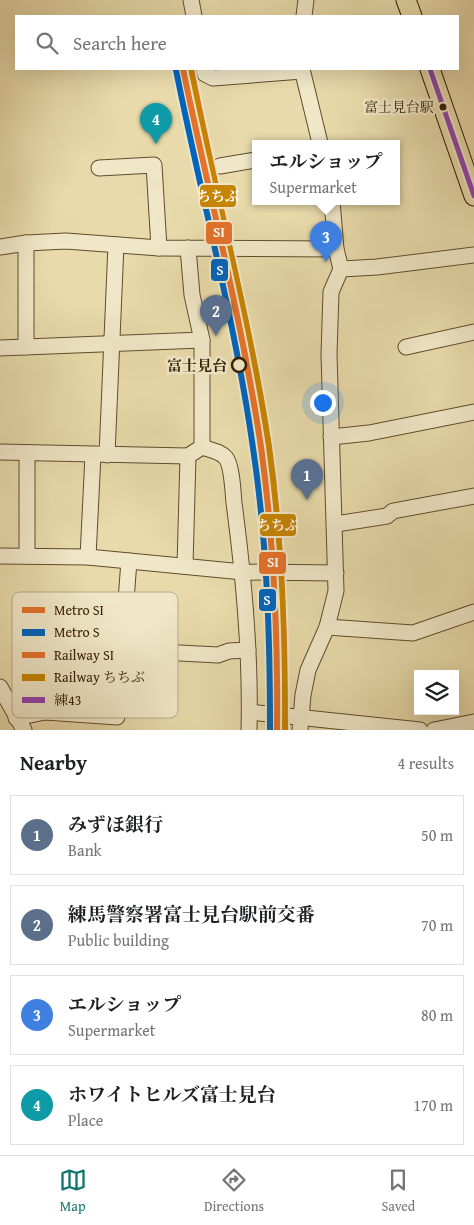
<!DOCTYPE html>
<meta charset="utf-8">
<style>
body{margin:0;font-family:"Gentium Book Plus","Noto Serif JP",serif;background:#f6f6f6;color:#202124}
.controls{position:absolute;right:15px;bottom:15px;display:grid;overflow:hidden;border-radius:0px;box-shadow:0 5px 20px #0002}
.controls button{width:45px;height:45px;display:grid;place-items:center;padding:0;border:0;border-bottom:1px solid #e0e0e0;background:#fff;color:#202124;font:25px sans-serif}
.you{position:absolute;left:322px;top:402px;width:18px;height:18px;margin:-12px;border:4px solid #fff;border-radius:50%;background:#1a73e8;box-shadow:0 0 0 8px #1a73e833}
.badge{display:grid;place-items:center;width:32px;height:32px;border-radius:50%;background:#0f766e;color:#fff;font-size:16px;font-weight:700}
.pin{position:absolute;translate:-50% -41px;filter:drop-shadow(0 1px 2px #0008)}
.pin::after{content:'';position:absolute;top:26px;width:18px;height:15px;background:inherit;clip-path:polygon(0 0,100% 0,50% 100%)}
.popup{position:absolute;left:252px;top:140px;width:148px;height:65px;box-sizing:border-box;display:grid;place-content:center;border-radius:0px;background:#fff;filter:drop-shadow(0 1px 4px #0005);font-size:16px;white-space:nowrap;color:#757577}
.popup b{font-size:19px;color:#202124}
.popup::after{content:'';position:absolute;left:50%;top:100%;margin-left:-10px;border:10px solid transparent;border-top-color:#fff}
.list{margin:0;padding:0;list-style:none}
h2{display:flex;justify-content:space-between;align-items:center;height:65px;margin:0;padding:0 20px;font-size:21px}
h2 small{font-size:16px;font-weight:400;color:#757577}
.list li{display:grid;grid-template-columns:32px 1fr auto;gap:15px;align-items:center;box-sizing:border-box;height:80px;margin:0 10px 10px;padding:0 10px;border:1px solid #e0e0e0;border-radius:0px}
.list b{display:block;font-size:19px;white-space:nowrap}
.list p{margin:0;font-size:16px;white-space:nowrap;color:#757577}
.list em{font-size:16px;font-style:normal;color:#757577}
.icon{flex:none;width:28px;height:28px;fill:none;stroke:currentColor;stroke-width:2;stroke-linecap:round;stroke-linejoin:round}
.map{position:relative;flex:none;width:474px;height:730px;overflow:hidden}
.search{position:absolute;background:#fff;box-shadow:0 5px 20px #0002;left:15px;right:15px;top:15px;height:55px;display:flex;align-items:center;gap:12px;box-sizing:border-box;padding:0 18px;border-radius:0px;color:#757577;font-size:19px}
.sheet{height:425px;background:#fff}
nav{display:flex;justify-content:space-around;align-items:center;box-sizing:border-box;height:70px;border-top:1px solid #e0e0e0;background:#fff;font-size:14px;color:#757577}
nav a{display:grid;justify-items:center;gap:2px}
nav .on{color:#0f766e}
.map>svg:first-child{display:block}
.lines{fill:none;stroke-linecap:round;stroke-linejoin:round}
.minor-casing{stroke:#604c2d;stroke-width:17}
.major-casing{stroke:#331d03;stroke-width:21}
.minor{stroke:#f0e7c8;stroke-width:15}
.major{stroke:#e8daaa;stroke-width:19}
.bus-1-casing{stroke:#f0e7c8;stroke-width:9}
.bus-1{stroke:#8e44ad;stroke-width:5}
.rail-1-casing{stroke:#f0e7c8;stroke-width:10}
.rail-2-casing{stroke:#f0e7c8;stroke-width:10}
.rail-1{stroke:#e4722b;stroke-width:6}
.rail-2{stroke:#c68401;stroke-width:6}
.metro-1-casing{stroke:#f0e7c8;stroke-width:10}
.metro-2-casing{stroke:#f0e7c8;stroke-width:10}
.metro-1{stroke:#e4722b;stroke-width:6}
.metro-2{stroke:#0065bd;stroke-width:6}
.bus-dot{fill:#331d03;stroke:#f0e7c8;stroke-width:2}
.stop-dot{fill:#f0e7c8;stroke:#331d03;stroke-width:2.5}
.labels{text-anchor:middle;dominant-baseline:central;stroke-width:5;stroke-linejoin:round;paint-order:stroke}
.bus-label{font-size:14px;fill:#331d03;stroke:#f0e7c8;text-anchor:end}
.stop-label{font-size:15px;font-weight:bold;fill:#331d03;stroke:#f0e7c8;text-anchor:end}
.key{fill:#f0e7c8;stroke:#b7aa8d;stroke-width:1}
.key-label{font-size:14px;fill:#331d03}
.line-badge{stroke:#f0e7c8;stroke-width:2}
.badge-label{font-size:14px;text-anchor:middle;font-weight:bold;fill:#fff}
</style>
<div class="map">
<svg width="474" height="730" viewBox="0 0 474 730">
<rect width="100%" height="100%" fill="#e8daaa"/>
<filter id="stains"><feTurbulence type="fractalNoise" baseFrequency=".004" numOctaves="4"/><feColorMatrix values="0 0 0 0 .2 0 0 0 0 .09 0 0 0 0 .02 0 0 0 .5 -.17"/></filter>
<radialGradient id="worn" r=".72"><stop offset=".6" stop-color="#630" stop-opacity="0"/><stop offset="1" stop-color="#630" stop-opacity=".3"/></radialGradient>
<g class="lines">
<defs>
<g id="minor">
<path d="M 191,0 L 194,16"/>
<path d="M 304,16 L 306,0"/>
<path d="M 204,69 L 205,74 L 213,78 L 302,71"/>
<path d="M 302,69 L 320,143"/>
<path d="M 220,166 L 256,160"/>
<path d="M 99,168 L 154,165 L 159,248"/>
<path d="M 0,247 L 26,243 L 66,241 L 159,248 L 336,249"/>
<path d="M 188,248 L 192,295 L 202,340 L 202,447"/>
<path d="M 341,269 L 377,267 L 474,255"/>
<path d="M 26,347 L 26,243"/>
<path d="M 406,347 L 474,332"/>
<path d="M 0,348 L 202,340"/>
<path d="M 331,437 L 369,433 L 474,412"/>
<path d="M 0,452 L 188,456"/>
<path d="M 107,455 L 116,245"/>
<path d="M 336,524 L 387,516 L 393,511 L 474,496"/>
<path d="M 27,555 L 27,453"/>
<path d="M 0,556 L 88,557 L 243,572 L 336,573"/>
<path d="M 88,557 L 93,455"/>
<path d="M 185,566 L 188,456 L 202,447 C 210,450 220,451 226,458 C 232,466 233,492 234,503 C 244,578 251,654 249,730"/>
<path d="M 327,627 L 413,633 L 474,612"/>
<path d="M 122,650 L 218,655 L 229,651 L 248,650"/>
<path d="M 0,687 L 24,730"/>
<path d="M 250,712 L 420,730"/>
<path d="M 16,718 L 45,712 L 117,717 L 129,561"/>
<path d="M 300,730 L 303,695 L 308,670 L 327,627 L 336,591 L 329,354 L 331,292 L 341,269 L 336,249 L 332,201"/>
<path d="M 434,730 L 474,722"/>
</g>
<g id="major">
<path d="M 406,0 L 412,16"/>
<path d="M 430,69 L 474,196"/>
</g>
</defs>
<use href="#minor" class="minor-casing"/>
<use href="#major" class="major-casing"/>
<use href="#minor" class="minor"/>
<use href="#major" class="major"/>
<defs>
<path id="bus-1" d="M 430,69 L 474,196"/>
</defs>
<use href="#bus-1" class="bus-1-casing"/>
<use href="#bus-1" class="bus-1"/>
<defs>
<path id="rail-1" d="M 191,69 C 216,194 248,317 268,443 C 282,538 285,634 285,730"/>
<path id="rail-2" d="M 190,69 C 215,195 250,320 269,447 C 282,541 285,635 284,730"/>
</defs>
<use href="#rail-1" class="rail-1-casing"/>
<use href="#rail-2" class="rail-2-casing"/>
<use href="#rail-1" class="rail-1"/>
<use href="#rail-2" class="rail-2"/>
<defs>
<path id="metro-1" d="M 183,69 C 209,195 242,320 261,447 C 274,541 278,635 277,730"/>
<path id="metro-2" d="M 176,70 C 201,196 235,321 253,448 C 267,541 270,635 270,730"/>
</defs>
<use href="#metro-1" class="metro-1-casing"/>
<use href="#metro-2" class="metro-2-casing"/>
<use href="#metro-1" class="metro-1"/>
<use href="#metro-2" class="metro-2"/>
</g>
<circle class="bus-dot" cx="443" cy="107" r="4.5"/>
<circle class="stop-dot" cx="239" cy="365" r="7"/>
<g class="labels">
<g class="bus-label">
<text x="434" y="107">富士見台駅</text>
</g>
<g class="stop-label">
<text x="227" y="365">富士見台</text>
</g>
</g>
<rect x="12" y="592" width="166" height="126" rx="8" class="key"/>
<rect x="22" y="607" width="23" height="6" fill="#e4722b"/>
<rect x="22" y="629" width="23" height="7" fill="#0065bd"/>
<rect x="22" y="652" width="23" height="6" fill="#e4722b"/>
<rect x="22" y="674" width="23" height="7" fill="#c68401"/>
<rect x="22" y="697" width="23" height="6" fill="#8e44ad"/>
<g class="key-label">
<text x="54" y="615">Metro SI</text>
<text x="54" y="637">Metro S</text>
<text x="54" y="660">Railway SI</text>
<text x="54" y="682">Railway ちちぶ</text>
<text x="54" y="705">練43</text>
</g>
<g class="line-badge">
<rect x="199" y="184" width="38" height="24" rx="5" fill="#c68401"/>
<rect x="205" y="221" width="28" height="24" rx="5" fill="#e4722b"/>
<rect x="210" y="258" width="19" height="24" rx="5" fill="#0065bd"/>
<rect x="259" y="513" width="38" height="24" rx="5" fill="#c68401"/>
<rect x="258" y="551" width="29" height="24" rx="5" fill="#e4722b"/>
<rect x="258" y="588" width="19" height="24" rx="5" fill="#0065bd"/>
</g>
<g class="badge-label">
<text x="218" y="201">ちちぶ</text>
<text x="219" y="237">SI</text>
<text x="220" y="275">S</text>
<text x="278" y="530">ちちぶ</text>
<text x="273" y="567">SI</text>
<text x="267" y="605">S</text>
</g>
<rect width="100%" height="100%" filter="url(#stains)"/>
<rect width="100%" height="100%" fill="url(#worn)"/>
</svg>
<div class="controls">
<button><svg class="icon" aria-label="layers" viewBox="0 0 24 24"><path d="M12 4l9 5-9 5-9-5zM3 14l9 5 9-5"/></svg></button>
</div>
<div class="you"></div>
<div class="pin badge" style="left:307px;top:500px;background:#5c6f8a">1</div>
<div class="pin badge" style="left:216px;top:336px;background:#5c6f8a">2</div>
<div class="pin badge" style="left:326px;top:262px;background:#3f7fe0">3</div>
<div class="popup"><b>エルショップ</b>Supermarket</div>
<div class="pin badge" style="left:156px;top:144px;background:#0f9aa8">4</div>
<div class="search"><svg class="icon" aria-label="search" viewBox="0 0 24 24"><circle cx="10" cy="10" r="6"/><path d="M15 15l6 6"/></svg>Search here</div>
</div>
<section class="sheet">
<h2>Nearby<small>4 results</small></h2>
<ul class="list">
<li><span class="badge" style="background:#5c6f8a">1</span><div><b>みずほ銀行</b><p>Bank</p></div><em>50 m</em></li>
<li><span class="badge" style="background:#5c6f8a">2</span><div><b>練馬警察署富士見台駅前交番</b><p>Public building</p></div><em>70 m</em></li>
<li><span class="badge" style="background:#3f7fe0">3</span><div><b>エルショップ</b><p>Supermarket</p></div><em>80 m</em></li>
<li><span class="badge" style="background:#0f9aa8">4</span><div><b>ホワイトヒルズ富士見台</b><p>Place</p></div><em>170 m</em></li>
</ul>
</section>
<nav>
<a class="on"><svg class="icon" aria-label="map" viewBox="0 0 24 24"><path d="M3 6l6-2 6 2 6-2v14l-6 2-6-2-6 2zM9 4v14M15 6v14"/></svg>Map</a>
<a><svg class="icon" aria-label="directions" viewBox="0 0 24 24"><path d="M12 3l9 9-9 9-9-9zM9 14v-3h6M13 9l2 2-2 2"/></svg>Directions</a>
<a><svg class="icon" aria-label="saved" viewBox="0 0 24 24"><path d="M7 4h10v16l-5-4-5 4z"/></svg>Saved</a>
</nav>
